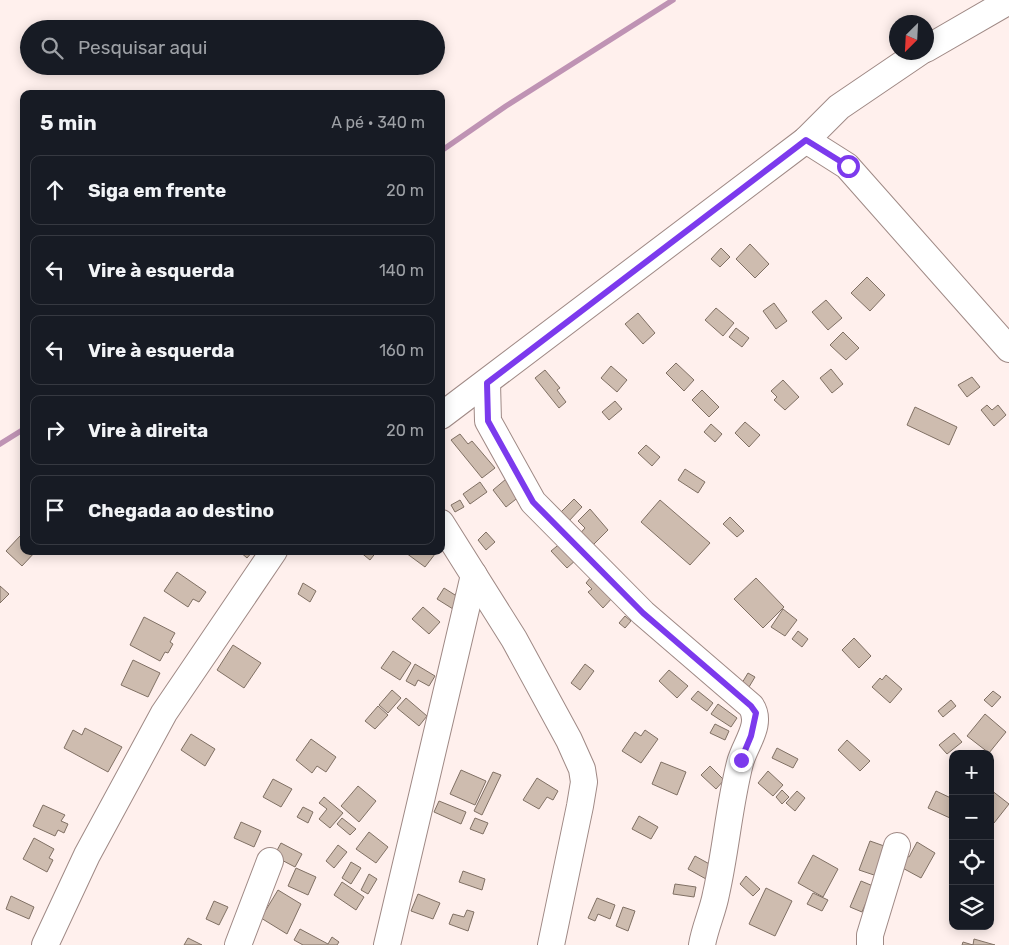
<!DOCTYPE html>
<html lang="pt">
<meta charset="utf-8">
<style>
body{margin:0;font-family:Rubik,sans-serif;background:#242831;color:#f1f3f6}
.controls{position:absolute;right:15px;bottom:15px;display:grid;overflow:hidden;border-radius:10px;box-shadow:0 2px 12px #0003}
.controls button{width:45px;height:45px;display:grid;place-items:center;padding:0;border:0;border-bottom:1px solid #363941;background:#171b24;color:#f1f3f6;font:25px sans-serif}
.compass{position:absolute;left:889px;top:15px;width:45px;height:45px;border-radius:50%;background:#171b24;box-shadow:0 2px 12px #0003;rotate:204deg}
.stop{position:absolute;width:15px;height:15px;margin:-11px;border:4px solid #7c3aed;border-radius:50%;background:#fff}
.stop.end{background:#7c3aed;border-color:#fff;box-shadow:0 1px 5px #0008}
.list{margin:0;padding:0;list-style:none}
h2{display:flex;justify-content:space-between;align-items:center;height:65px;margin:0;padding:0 20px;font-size:21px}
h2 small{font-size:16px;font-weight:400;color:#9ea1a6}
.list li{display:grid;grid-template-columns:32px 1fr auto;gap:15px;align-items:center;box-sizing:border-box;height:70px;margin:0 10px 10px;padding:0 10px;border:1px solid #363941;border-radius:10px}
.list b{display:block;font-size:19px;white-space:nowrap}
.list em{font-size:16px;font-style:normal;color:#9ea1a6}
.icon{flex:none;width:28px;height:28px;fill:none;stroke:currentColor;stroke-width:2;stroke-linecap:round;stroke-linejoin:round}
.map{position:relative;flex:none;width:1009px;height:945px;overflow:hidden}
.search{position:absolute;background:#171b24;box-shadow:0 2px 12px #0003;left:20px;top:20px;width:425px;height:55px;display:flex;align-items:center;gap:12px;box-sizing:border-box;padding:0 18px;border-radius:28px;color:#9ea1a6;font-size:19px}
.panel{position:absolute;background:#171b24;box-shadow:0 2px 12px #0003;left:20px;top:90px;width:425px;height:465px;border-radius:10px}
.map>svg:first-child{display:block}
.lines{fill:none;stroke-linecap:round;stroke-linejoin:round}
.stream{stroke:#bf93b4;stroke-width:5.5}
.building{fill:#cebcaf;stroke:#807064}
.minor-casing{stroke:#9f8985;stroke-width:28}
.minor{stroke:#fff;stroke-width:26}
.route{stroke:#7c3aed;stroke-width:6}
</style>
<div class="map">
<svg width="1009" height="945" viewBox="0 0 1009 945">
<rect width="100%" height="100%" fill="#fff0ed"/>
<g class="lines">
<g class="stream">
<path d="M 441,151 L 506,106 L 673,0"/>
<path d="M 0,444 L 24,429"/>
</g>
</g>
<g class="building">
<path d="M 750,244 L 769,264 L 755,278 L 736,259 Z"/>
<path d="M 721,248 L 730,257 L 720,267 L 711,259 Z"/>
<path d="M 867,277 L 885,295 L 870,311 L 851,293 Z"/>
<path d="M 826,300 L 842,318 L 828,330 L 812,312 Z"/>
<path d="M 774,303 L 787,321 L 776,329 L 763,311 Z"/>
<path d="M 716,308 L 734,323 L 723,336 L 705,320 Z"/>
<path d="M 638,313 L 655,333 L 643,344 L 625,324 Z"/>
<path d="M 736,328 L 749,338 L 742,347 L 729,337 Z"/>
<path d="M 843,332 L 859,348 L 846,360 L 830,345 Z"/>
<path d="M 676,363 L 694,380 L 684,391 L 666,373 Z"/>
<path d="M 611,366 L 627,380 L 617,392 L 601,378 Z"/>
<path d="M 831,369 L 843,384 L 832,393 L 820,378 Z"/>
<path d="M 545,370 L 560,388 L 557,390 L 566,402 L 559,408 L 535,378 Z"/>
<path d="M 972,377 L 980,387 L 967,397 L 958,385 Z"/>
<path d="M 783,380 L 799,397 L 785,410 L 774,400 L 777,397 L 771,391 Z"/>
<path d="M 702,390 L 719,407 L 709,417 L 692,400 Z"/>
<path d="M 615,401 L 622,409 L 609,420 L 602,412 Z"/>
<path d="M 987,405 L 992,410 L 998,405 L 1006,415 L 994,426 L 981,410 Z"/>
<path d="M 915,407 L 957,427 L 949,445 L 907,425 Z"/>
<path d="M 745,422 L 760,435 L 749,447 L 735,433 Z"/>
<path d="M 711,424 L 722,434 L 715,442 L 704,432 Z"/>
<path d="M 460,434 L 468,444 L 472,441 L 495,468 L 482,478 L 451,440 Z"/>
<path d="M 646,445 L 660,457 L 652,466 L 638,453 Z"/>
<path d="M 685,469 L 705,482 L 698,493 L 678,480 Z"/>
<path d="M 506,479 L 520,496 L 506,507 L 493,490 Z"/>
<path d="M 480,482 L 487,492 L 470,504 L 463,494 Z"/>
<path d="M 574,499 L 582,507 L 568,522 L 560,513 Z"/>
<path d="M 460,500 L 464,507 L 455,512 L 451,505 Z"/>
<path d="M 660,500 L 710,543 L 690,565 L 641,522 Z"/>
<path d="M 590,509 L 608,530 L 588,550 L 576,538 L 585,528 L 578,521 Z"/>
<path d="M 730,517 L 744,531 L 737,537 L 723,524 Z"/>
<path d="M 486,532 L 495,542 L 486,550 L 478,540 Z"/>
<path d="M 20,536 L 24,540 L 24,551 L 36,551 L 22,566 L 6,551 Z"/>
<path d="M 562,542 L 577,559 L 567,568 L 551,551 Z"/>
<path d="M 239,551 L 253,551 L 247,558 Z"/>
<path d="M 359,551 L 377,551 L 370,560 Z"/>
<path d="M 407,551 L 431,551 L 435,554 L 425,567 L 406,553 Z"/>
<path d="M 177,572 L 206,592 L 199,602 L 193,599 L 188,607 L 164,591 Z"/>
<path d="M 591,577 L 614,596 L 603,608 L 588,592 L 592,589 L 586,583 Z"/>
<path d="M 756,578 L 784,607 L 763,628 L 734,599 Z"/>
<path d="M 303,583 L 316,591 L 310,602 L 298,594 Z"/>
<path d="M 0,586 L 9,594 L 0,603 Z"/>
<path d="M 444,588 L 455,595 L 457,592 L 453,609 L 437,599 Z"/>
<path d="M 423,607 L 440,622 L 429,634 L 412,619 Z"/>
<path d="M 783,609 L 797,620 L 785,636 L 771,627 Z"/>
<path d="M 625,616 L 631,621 L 625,628 L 619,623 Z"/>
<path d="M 144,617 L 175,633 L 170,642 L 173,644 L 168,653 L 165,652 L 160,661 L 130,645 Z"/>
<path d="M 798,631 L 808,639 L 802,647 L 792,639 Z"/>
<path d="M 854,638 L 871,656 L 859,668 L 842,650 Z"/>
<path d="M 233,645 L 261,663 L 244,688 L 217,670 Z"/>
<path d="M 393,651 L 411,663 L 400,680 L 381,668 Z"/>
<path d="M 133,660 L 160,673 L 148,697 L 121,685 Z"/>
<path d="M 415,664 L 435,676 L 429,686 L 418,680 L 415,686 L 406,681 Z"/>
<path d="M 585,664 L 594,671 L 580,690 L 571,683 Z"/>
<path d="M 669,670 L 688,686 L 677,698 L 659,681 Z"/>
<path d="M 748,673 L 755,677 L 746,692 L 739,688 Z"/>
<path d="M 886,675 L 902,689 L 890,703 L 872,687 L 880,678 L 882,680 Z"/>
<path d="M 392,690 L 401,698 L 388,713 L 379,705 Z"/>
<path d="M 698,691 L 713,703 L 707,711 L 691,699 Z"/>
<path d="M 993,691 L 1001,697 L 992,707 L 984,700 Z"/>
<path d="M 406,698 L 427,716 L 419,726 L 397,708 Z"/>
<path d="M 951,700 L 956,706 L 943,717 L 938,711 Z"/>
<path d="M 718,704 L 737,718 L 731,727 L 711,714 Z"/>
<path d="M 378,706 L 388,715 L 375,729 L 365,721 Z"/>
<path d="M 985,714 L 1006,732 L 989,753 L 967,736 Z"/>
<path d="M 715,724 L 729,731 L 725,740 L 710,733 Z"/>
<path d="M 85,728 L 122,747 L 108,772 L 64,748 L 73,730 L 82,735 Z"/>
<path d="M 645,730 L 658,739 L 641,763 L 622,751 L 635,732 L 641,736 Z"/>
<path d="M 954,733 L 962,742 L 947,754 L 939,745 Z"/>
<path d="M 191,734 L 215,749 L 205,766 L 181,750 Z"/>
<path d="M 311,739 L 336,757 L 326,772 L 317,766 L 312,773 L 296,760 Z"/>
<path d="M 847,740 L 870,761 L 860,771 L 838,750 Z"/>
<path d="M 777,748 L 798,759 L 793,768 L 772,758 Z"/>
<path d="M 661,762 L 686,772 L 677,795 L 652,784 Z"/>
<path d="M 710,766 L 724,780 L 716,789 L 701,775 Z"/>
<path d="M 461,770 L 486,781 L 475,805 L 450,794 Z"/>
<path d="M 768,771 L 783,785 L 773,796 L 758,783 Z"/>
<path d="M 493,772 L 501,775 L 482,815 L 474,811 Z"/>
<path d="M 537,778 L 558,791 L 553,800 L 547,797 L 539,809 L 523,800 Z"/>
<path d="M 273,779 L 292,789 L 281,807 L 263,797 Z"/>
<path d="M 358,786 L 376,801 L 359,822 L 341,806 Z"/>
<path d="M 782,790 L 789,797 L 782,804 L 776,797 Z"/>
<path d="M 991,790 L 1009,804 L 994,823 L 990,820 Z"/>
<path d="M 797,791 L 805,798 L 795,811 L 786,803 Z"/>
<path d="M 936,791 L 953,799 L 953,813 L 950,818 L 928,808 Z"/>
<path d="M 324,797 L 343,813 L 330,828 L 319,819 L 327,809 L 319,803 Z"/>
<path d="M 439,801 L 466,812 L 461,824 L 434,812 Z"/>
<path d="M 43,805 L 65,815 L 61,821 L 68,824 L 64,833 L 58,830 L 55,836 L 33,826 Z"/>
<path d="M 303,807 L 313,812 L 308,823 L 297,817 Z"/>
<path d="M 639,816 L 658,827 L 651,839 L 632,829 Z"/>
<path d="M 342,818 L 356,829 L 350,835 L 337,824 Z"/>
<path d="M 475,818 L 488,823 L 483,834 L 470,829 Z"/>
<path d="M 241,822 L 261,831 L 254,847 L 234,838 Z"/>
<path d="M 369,832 L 388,847 L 376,863 L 356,849 Z"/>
<path d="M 34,838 L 54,849 L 49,858 L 53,860 L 47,872 L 23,859 Z"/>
<path d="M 870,841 L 887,847 L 877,876 L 859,870 Z"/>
<path d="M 917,842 L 935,853 L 921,878 L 897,865 L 903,854 L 909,857 Z"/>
<path d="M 281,843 L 302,854 L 295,867 L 274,856 Z"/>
<path d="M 338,845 L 347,852 L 334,868 L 326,861 Z"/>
<path d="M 813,855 L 838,869 L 823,897 L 798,883 Z"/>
<path d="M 695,856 L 713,866 L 706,879 L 688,869 Z"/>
<path d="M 351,862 L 361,868 L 351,884 L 342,878 Z"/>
<path d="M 296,868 L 316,877 L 308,895 L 288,886 Z"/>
<path d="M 463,871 L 485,879 L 482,890 L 459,882 Z"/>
<path d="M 369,874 L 377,879 L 368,894 L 361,890 Z"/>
<path d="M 746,876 L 760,889 L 753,896 L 740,884 Z"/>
<path d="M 861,881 L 873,886 L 862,912 L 850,907 Z"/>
<path d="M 342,882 L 364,897 L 356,910 L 334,895 Z"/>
<path d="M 675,884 L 696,887 L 694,897 L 673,894 Z"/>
<path d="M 766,888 L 792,901 L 775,936 L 749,924 Z"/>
<path d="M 278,890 L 301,904 L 287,934 L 261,918 Z"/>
<path d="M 813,893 L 828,900 L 822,911 L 807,904 Z"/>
<path d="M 418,894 L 440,903 L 433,919 L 411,911 Z"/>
<path d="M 11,896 L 34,907 L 29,919 L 6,909 Z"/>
<path d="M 597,898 L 615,905 L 610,919 L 598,914 L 595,921 L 588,918 Z"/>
<path d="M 214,901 L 228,907 L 219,925 L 206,919 Z"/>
<path d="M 623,907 L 635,911 L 628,931 L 616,926 Z"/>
<path d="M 467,910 L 474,912 L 468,931 L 449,924 L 453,914 L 464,917 Z"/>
<path d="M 300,929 L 328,944 L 332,937 L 339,942 L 337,945 L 303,945 L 294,940 Z"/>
<path d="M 188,938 L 202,945 L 184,945 Z"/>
<path d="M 974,939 L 995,945 L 962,945 L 963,942 L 973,945 Z"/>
</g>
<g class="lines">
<defs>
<g id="minor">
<path d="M 926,49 L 1009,1"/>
<path d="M 806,140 L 847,166 L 1009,349"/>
<path d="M 487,383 L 488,421 L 533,502 L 643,613 L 751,706 C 763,724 745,744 740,763 C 729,806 726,850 716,894 C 713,911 705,927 702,945"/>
<path d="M 441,416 L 806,140 L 839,107 L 920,52"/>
<path d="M 441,523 L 514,639 L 569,740 L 582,769 L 584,782 L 580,806 L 551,945"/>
<path d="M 45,945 L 87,855 L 164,713 L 274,551"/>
<path d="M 238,945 L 270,861"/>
<path d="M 387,945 L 474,575"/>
<path d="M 870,945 L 870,935 L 897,846"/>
</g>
</defs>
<use href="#minor" class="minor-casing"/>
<use href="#minor" class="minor"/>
</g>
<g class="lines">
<path class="route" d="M 741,760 L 751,736 L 756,713 L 751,706 L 643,613 L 533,502 L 488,421 L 487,383 L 806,140 L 848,166"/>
</g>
</svg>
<div class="controls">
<button>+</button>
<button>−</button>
<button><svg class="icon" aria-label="locate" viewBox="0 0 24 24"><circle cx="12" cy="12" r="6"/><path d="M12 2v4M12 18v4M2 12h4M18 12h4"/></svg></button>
<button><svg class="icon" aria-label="layers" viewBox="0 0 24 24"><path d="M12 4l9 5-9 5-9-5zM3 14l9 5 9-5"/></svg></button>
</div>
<svg class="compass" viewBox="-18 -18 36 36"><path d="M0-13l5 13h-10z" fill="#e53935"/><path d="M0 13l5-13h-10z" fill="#9ea1a6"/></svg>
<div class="stop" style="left:848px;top:166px"></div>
<div class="stop end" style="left:741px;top:760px"></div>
<div class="search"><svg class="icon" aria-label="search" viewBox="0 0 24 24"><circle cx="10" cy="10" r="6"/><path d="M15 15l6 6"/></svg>Pesquisar aqui</div>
<section class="panel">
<h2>5 min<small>A pé · 340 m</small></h2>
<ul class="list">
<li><svg class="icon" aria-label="ahead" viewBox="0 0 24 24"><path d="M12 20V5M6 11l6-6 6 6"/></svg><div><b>Siga em frente</b></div><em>20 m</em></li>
<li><svg class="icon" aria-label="left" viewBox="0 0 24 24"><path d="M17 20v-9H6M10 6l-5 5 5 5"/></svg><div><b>Vire à esquerda</b></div><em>140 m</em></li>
<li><svg class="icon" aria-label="left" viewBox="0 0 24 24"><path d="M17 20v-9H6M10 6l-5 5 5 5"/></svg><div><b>Vire à esquerda</b></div><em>160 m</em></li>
<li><svg class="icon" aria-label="right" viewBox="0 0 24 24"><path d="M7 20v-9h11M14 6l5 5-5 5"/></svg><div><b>Vire à direita</b></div><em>20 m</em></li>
<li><svg class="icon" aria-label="arrive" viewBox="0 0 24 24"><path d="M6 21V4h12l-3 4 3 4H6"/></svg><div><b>Chegada ao destino</b></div></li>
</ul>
</section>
</div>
